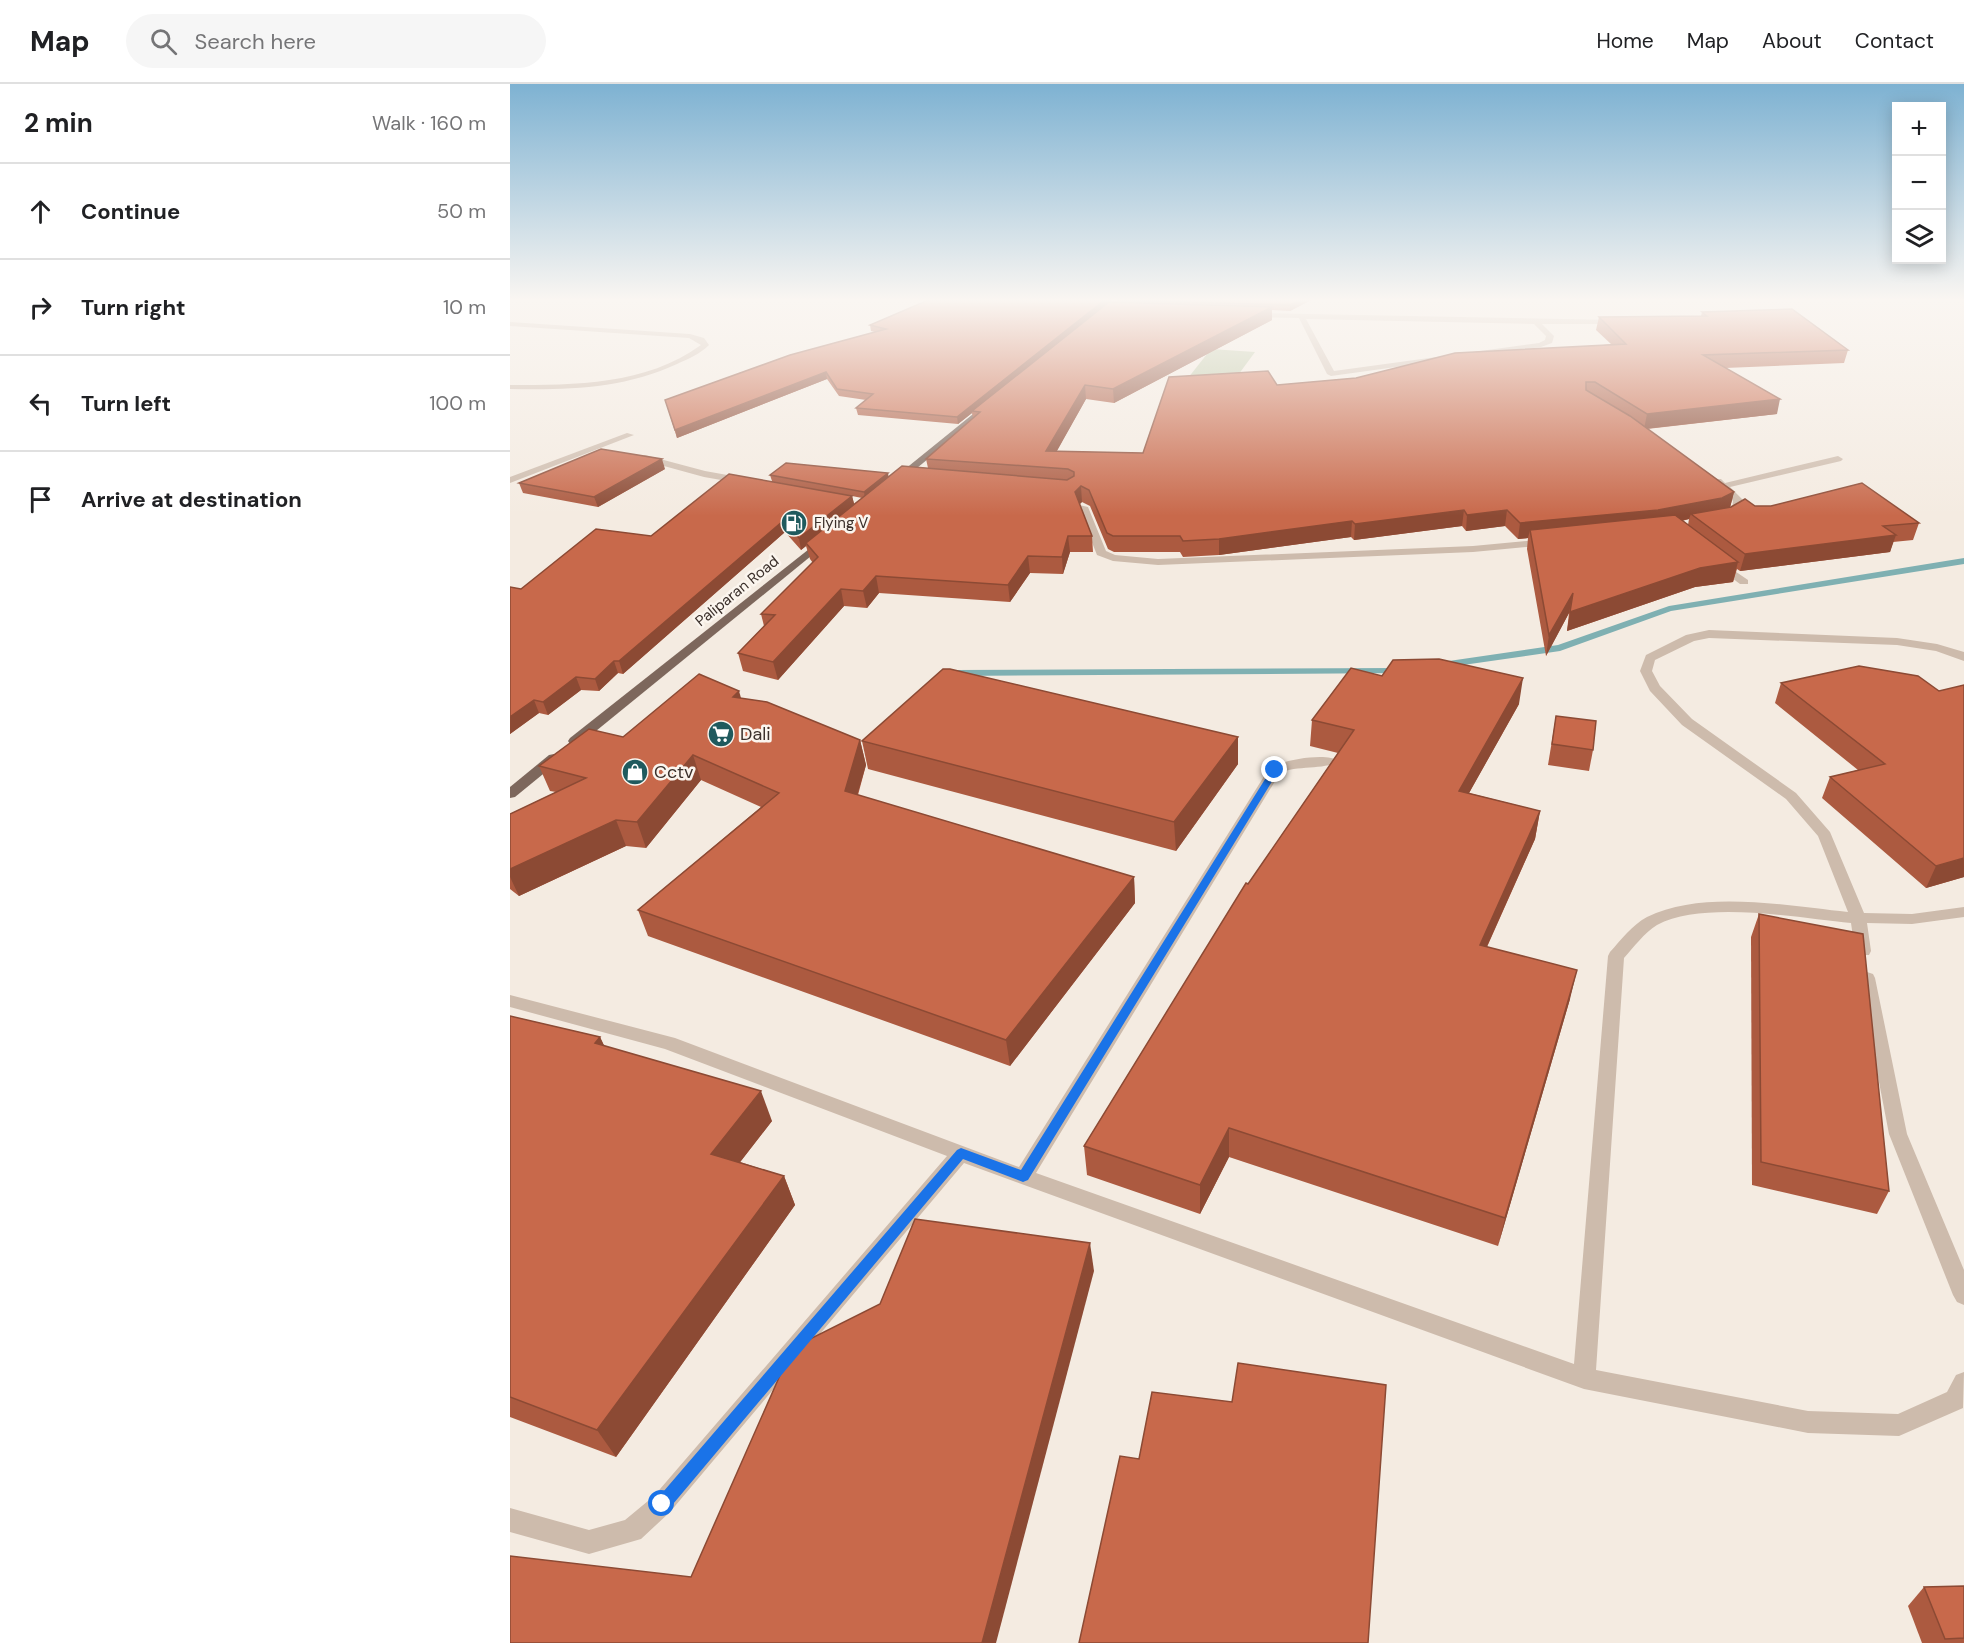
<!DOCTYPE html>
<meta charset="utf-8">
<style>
body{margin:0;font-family:"DM Sans",sans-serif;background:#f6f6f6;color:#202124}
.controls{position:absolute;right:18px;top:18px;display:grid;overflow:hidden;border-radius:0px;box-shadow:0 3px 15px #0003}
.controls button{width:54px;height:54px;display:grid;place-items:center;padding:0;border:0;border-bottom:2px solid #e0e0e0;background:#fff;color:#202124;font:30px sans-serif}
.stop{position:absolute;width:18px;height:18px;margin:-14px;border:4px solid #1a73e8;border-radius:50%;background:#fff}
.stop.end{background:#1a73e8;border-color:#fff;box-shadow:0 2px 6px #0008}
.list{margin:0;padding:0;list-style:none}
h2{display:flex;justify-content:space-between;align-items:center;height:78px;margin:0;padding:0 24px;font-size:26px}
h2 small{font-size:20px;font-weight:400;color:#757577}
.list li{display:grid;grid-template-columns:39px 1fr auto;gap:18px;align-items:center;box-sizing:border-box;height:96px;padding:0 24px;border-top:2px solid #e0e0e0}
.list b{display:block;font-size:22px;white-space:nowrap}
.list em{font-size:20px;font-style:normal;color:#757577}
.icon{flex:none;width:33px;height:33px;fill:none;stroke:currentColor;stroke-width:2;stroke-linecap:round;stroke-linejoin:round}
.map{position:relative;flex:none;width:1454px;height:1559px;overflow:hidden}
header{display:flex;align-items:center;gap:36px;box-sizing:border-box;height:84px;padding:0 30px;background:#fff;border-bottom:2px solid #e0e0e0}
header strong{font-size:28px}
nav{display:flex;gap:33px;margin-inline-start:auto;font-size:21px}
.search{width:420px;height:54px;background:#f6f6f6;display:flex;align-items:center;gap:15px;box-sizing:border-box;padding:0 21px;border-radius:33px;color:#757577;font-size:22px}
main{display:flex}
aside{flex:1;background:#fff}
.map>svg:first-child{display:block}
.green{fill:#b8c4a0}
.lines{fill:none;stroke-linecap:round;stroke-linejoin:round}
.stream{fill:#7fb0b2;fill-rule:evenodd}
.service{fill:#cdbbac;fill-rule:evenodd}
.minor{fill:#cdbbac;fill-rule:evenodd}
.primary{fill:#7d675c;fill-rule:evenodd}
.wall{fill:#ac5a40;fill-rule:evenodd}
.shaded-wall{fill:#8c4a34}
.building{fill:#c8694b;stroke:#8c4a34;stroke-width:1.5}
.route{fill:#1a73e8}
.labels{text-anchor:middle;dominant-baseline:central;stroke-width:5;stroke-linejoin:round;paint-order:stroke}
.far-poi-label{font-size:15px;fill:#3b302b;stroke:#fbf5ee;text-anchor:start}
.far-street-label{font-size:15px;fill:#3b302b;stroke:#fbf5ee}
.poi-label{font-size:18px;fill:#3b302b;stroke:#fbf5ee;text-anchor:start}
</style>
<header>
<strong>Map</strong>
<div class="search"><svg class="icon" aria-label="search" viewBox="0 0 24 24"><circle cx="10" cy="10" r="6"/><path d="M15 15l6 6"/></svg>Search here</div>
<nav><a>Home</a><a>Map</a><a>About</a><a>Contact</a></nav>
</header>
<main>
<aside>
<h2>2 min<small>Walk · 160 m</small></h2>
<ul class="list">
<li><svg class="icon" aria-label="ahead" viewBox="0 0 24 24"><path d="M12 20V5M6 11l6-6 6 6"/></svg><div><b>Continue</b></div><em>50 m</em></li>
<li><svg class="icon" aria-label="right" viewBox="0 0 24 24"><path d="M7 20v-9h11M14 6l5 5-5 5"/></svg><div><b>Turn right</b></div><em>10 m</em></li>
<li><svg class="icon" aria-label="left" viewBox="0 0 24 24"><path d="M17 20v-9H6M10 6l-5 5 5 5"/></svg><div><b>Turn left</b></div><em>100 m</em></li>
<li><svg class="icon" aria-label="arrive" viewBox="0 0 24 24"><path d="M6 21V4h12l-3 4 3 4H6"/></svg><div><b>Arrive at destination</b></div></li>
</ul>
</aside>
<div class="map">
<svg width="1454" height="1559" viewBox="0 0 1454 1559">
<rect width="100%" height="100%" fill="#f4ebe1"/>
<path class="green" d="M 701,265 L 745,268 L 723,298 L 678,294 Z"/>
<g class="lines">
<g class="stream">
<path d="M 1454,474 L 1454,480 L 1161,527 L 1050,567 L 932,584 L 927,581 L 932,578 L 1048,561 L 1159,522 Z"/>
<path d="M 891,584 L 894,585 L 894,589 L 445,592 L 440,589 L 445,586 Z"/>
</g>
<g class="service">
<path d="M 743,229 L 1106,236 L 1110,238 L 1106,240 L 1032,240 L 1044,252 L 1042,259 L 1031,263 L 821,292 L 817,290 L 789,234 L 740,233 ZM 796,235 L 1024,240 L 1036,252 L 1035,256 L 1029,259 L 824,287 Z"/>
<path d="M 1328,372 L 1333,375 L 1331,377 L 1220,403 L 1233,416 L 1232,427 L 1222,435 L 1213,433 L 1222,426 L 1223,417 L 1205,399 L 1205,395 L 1211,395 L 1215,399 Z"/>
<path d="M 569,421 L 578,423 L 596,467 L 605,471 L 648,475 L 963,462 L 1037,455 L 1042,458 L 1037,461 L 963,468 L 648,481 L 603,477 L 587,471 L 568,423 Z"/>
<path d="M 1210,477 L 1238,496 L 1238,500 L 1230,500 L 1206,482 L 1206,478 Z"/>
<path d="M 1199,546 L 1387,554 L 1427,560 L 1454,568 L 1454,577 L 1426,567 L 1387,561 L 1199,554 L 1184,557 L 1145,576 L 1142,587 L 1150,602 L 1182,635 L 1286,709 L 1320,748 L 1354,829 L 1402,830 L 1454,823 L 1454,833 L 1402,840 L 1357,839 L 1361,867 L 1359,871 L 1347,871 L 1345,867 L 1341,839 C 1289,834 1194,816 1147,841 C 1134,849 1124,863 1114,874 L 1086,1286 L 1298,1327 L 1388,1330 L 1437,1308 L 1446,1291 L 1454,1288 L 1453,1324 L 1389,1352 L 1298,1349 L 1074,1305 L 454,1079 L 160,1428 L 131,1455 L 79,1470 L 0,1448 L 0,1424 L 79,1446 L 115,1436 L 144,1412 L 437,1072 L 155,965 L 0,923 L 0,911 L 165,954 L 509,1083 L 758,686 C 768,676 818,668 828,677 C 818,686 786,681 770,689 L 526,1089 L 1064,1280 L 1098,872 L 1100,868 C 1111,856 1122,841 1137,833 C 1193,805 1277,822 1338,828 L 1308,752 L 1276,715 L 1172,641 L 1140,607 L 1130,587 L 1136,571 L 1176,551 Z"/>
<path d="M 1357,888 L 1363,890 L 1365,894 L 1397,1050 L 1454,1186 L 1454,1221 L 1447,1218 L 1443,1211 L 1379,1050 L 1349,894 L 1351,890 Z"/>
</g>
<g class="minor">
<path d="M 0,238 L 180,250 L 194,254 L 199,261 C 190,270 178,275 167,280 C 113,305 58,306 0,305 L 0,301 C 65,301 136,301 191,261 L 179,254 L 0,242 Z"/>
<path d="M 117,349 L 124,351 L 0,399 L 0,393 Z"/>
<path d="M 135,371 L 195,387 L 234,394 L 239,397 L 234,400 L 194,393 L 132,376 L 132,372 Z"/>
</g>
<g class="primary">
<path d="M 468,326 L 475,328 L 390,398 L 384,398 L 384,394 Z"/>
<path d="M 313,454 L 318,457 L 317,459 L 70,660 L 60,660 L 58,657 L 60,654 Z"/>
<path d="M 44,670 L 49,671 L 51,674 L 49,677 L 5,713 L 0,714 L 0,703 L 39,671 Z"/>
</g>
</g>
<g class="wall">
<path d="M 423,214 L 605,214 L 600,218 L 609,218 L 609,216 L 612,214 L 805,214 L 780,227 L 762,226 L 762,236 L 604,319 L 576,315 L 546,368 L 633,369 L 767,301 L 846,294 L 1101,260 L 1086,246 L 1089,233 L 1191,232 L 1192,228 L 1338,266 L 1334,279 L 1215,284 L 1267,330 L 1137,345 L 1224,408 L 1220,423 L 1245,422 L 1409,439 L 1403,456 L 1383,458 L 1380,468 L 1230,487 L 1227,485 L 1223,498 L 1185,503 L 1057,547 L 1059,529 L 1036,572 L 1017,465 L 1018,454 L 1008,455 L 995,442 L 956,447 L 952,442 L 844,456 L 841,453 L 709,471 L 673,473 L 670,468 L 604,468 L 598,465 L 580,422 L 572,418 L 569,420 L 582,452 L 583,468 L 560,468 L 553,490 L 520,489 L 500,518 L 369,509 L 357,524 L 334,522 L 268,596 L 233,587 L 228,569 L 254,542 L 251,530 L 303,479 L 300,475 L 296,462 L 291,466 L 275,448 L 113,590 L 108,589 L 89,607 L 71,606 L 38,631 L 29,629 L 0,650 L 0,503 L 11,505 L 141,452 L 262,397 L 260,391 L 378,393 L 418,384 L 416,375 L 463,334 L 462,329 L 448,340 L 348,331 L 346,324 L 356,316 L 329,312 L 317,295 L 167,354 L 155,316 L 365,248 L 361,247 L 360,241 ZM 342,412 L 352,414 L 344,420 ZM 1179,435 L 1178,441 L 1172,437 Z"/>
<path d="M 155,385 L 88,423 L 13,409 L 9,399 Z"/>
<path d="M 1349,582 L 1454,793 L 1416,804 L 1312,714 L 1320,693 L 1348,686 L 1265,619 L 1271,599 Z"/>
<path d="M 872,592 L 1009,620 L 959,709 L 1030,727 L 1025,755 L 977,863 L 1060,915 L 988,1162 L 719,1073 L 690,1130 L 577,1091 L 574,1062 L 738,800 L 828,669 L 800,662 L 802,636 Z"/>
<path d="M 231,614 L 350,656 L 356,681 L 348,711 L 624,793 L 625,819 L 500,982 L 138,852 L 128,826 L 251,723 L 191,696 L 136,764 L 116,762 L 9,812 L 0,805 L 0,730 L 46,708 L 40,707 L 29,682 Z"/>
<path d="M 1046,632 L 1083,666 L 1079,687 L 1038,681 Z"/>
<path d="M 728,653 L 728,680 L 666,767 L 358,685 L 352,657 Z"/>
<path d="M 1249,830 L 1379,1107 L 1367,1130 L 1242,1101 L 1241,853 Z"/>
<path d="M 0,932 L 90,953 L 94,962 L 262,1037 L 230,1078 L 274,1092 L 285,1121 L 106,1373 L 0,1333 Z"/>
<path d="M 1454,1502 L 1454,1559 L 1412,1559 L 1398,1522 L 1414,1503 Z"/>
</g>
<g class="shaded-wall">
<path d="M 597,214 L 605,214 L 464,327 L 462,327 L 462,329 L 448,340 L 447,333 Z"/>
<path d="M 794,214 L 805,214 L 780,227 L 780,221 Z"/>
<path d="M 762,223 L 762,236 L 604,319 L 603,305 Z"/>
<path d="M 316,288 L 317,295 L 167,354 L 165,346 Z"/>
<path d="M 575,301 L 576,315 L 538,383 L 536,367 Z"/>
<path d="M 1270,315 L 1267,330 L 1134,345 L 1137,330 Z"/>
<path d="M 152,375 L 155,385 L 88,423 L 84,413 Z"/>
<path d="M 378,389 L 379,395 L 355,414 L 354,408 Z"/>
<path d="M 571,402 L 572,418 L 566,424 L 565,408 Z"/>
<path d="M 1224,408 L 1220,424 L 1181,430 L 1179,435 L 1145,442 L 1020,446 L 1018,454 L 1008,455 L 1010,439 Z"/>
<path d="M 342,412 L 345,423 L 296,459 L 296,462 L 291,466 L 289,454 Z"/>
<path d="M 954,426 L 952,442 L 844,456 L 845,440 Z"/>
<path d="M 997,426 L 995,442 L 956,447 L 957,431 Z"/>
<path d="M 273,437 L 275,448 L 113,590 L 109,577 Z"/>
<path d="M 842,437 L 841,453 L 709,471 L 709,455 Z"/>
<path d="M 1386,451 L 1380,468 L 1230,487 L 1235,470 Z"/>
<path d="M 558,452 L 560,468 L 553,490 L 552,473 Z"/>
<path d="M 518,472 L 520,489 L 500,518 L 498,501 Z"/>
<path d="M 1228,478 L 1223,498 L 1185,503 L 1057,547 L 1060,528 L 1190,484 Z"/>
<path d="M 366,492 L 369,509 L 357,524 L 353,507 Z"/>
<path d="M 331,505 L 334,522 L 268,596 L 263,578 Z"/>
<path d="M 1063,509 L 1059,529 L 1036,572 L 1039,551 Z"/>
<path d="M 104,577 L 108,589 L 89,607 L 85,595 Z"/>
<path d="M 66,593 L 71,606 L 38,631 L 33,618 Z"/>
<path d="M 1013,594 L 1009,620 L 945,734 L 949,707 Z"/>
<path d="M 229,607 L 236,631 L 223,613 Z"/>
<path d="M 24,616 L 29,629 L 0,650 L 0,633 Z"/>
<path d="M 728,653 L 728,680 L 666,767 L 664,738 Z"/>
<path d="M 350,656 L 356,681 L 341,732 L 335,707 Z"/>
<path d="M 183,671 L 191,696 L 136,764 L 127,738 Z"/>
<path d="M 1030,727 L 1025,755 L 965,889 L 970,861 Z"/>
<path d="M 106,736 L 116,762 L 9,812 L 0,793 L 0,785 Z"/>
<path d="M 1454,774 L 1454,793 L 1416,804 L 1426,782 Z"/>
<path d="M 624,793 L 625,819 L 500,982 L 496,956 Z"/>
<path d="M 1067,886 L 1060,915 L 988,1162 L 995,1134 Z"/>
<path d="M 90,953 L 104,982 L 85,959 Z"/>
<path d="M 251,1007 L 262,1037 L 214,1099 L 201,1070 Z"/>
<path d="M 719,1044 L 719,1073 L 690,1130 L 690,1101 Z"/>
<path d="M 274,1092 L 285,1121 L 106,1373 L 87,1346 Z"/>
<path d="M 580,1159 L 584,1187 L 486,1559 L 472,1559 Z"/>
</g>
<g class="building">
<path d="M 423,214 L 597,214 L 447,333 L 346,324 L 363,310 L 327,305 L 316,288 L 165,346 L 155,316 L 280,271 L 376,245 L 360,241 Z"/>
<path d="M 612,214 L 794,214 L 780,221 L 609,216 Z"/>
<path d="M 599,218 L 762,223 L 603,305 L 575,301 L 536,367 L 633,369 L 659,293 L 758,287 L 767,301 L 846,294 L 945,269 L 1116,260 L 1089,233 L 1197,232 L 1192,228 L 1282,225 L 1338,266 L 1193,271 L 1270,315 L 1137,330 L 1085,298 L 1076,298 L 1076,306 L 1120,332 L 1224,408 L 1212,414 L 1148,426 L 1010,439 L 997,426 L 957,431 L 954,426 L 845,440 L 842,437 L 709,455 L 673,457 L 670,452 L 603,452 L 597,449 L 579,406 L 571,402 L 565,408 L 582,452 L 558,452 L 552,473 L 518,472 L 498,501 L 366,492 L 353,507 L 331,505 L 263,578 L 228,569 L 265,531 L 251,530 L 308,473 L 296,459 L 392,382 L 557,396 L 564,392 L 564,388 L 558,385 L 416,375 L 470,328 L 462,327 Z"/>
<path d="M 91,365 L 152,375 L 84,413 L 9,399 Z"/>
<path d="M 276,379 L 378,389 L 354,408 L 260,391 Z"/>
<path d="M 219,390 L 342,412 L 289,454 L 273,437 L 109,577 L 104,577 L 85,595 L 66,593 L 33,618 L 24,616 L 0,633 L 0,503 L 11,505 L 86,445 L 141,452 Z"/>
<path d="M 1352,399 L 1409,439 L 1373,442 L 1386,451 L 1235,470 L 1181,430 L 1221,423 L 1235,415 L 1245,422 L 1261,422 Z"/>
<path d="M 1165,431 L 1228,478 L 1190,484 L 1060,528 L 1063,509 L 1039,551 L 1020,446 Z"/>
<path d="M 929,575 L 1013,594 L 949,707 L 1030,727 L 970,861 L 1067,886 L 995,1134 L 719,1044 L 690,1101 L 574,1062 L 736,799 L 738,800 L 844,646 L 802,636 L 841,584 L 872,592 L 883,576 Z"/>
<path d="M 1349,582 L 1408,592 L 1429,607 L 1454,601 L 1454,774 L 1426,782 L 1320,693 L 1375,680 L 1271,599 Z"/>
<path d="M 433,585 L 440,585 L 728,653 L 664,738 L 352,657 Z"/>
<path d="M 189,590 L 229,607 L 223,613 L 257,618 L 350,656 L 335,707 L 624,793 L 496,956 L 128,826 L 269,709 L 183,671 L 127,738 L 106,736 L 0,785 L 0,730 L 76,694 L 29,682 L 79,645 L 113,653 Z"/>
<path d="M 1046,632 L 1086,637 L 1083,666 L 1042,660 Z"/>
<path d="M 1249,830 L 1353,850 L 1379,1107 L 1251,1078 Z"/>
<path d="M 0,932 L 90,953 L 85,959 L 251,1007 L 201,1070 L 274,1092 L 87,1346 L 0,1313 Z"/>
<path d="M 405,1135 L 580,1159 L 472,1559 L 0,1559 L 0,1472 L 181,1493 L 282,1264 L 370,1220 Z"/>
<path d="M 728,1279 L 876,1301 L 858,1559 L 569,1559 L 610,1372 L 629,1375 L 642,1308 L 722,1318 Z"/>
<path d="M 1454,1502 L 1454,1554 L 1435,1555 L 1414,1503 Z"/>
</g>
<linearGradient id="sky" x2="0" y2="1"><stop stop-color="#7eb2d2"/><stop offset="0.5" stop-color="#faf6f2"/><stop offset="1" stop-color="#faf6f2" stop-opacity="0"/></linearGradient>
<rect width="1454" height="432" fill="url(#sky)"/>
<path class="route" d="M 762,684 L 769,686 L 518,1096 L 513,1098 L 453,1075 L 158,1426 L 152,1428 L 147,1426 L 144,1420 L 147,1415 L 447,1066 L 451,1064 L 511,1086 Z"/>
<defs>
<symbol id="fuel-disc" viewBox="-11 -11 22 22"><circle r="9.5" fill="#1f5a5e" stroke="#fbf5ee"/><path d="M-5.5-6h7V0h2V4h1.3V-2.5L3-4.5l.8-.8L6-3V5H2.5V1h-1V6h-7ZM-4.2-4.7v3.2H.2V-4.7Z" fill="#fff"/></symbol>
<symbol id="supermarket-disc" viewBox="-11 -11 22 22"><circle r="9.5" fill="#1f5a5e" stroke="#fbf5ee"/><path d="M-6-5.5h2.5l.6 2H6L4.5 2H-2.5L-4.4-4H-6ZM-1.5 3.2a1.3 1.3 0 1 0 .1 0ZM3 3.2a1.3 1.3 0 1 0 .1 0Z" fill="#fff"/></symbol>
<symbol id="shop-disc" viewBox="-11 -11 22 22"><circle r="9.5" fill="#1f5a5e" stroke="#fbf5ee"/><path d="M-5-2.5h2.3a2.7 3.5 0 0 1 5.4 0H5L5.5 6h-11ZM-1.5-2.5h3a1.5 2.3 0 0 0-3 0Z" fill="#fff"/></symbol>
</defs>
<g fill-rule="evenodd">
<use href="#fuel-disc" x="269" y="424" width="30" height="30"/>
<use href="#supermarket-disc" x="196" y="635" width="30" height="30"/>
<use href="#shop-disc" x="110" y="673" width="30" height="30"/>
</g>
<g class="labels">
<g class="far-poi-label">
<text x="304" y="439">Flying V</text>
</g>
<g class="far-street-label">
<text transform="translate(227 507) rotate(-39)">Paliparan Road</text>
</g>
<g class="poi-label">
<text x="230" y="650">Dali</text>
<text x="144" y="688">Cctv</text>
</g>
</g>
</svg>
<div class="controls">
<button>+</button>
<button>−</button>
<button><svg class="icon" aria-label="layers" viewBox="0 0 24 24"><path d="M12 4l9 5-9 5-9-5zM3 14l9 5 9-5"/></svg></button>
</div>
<div class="stop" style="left:152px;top:1420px"></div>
<div class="stop end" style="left:765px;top:686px"></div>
</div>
</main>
